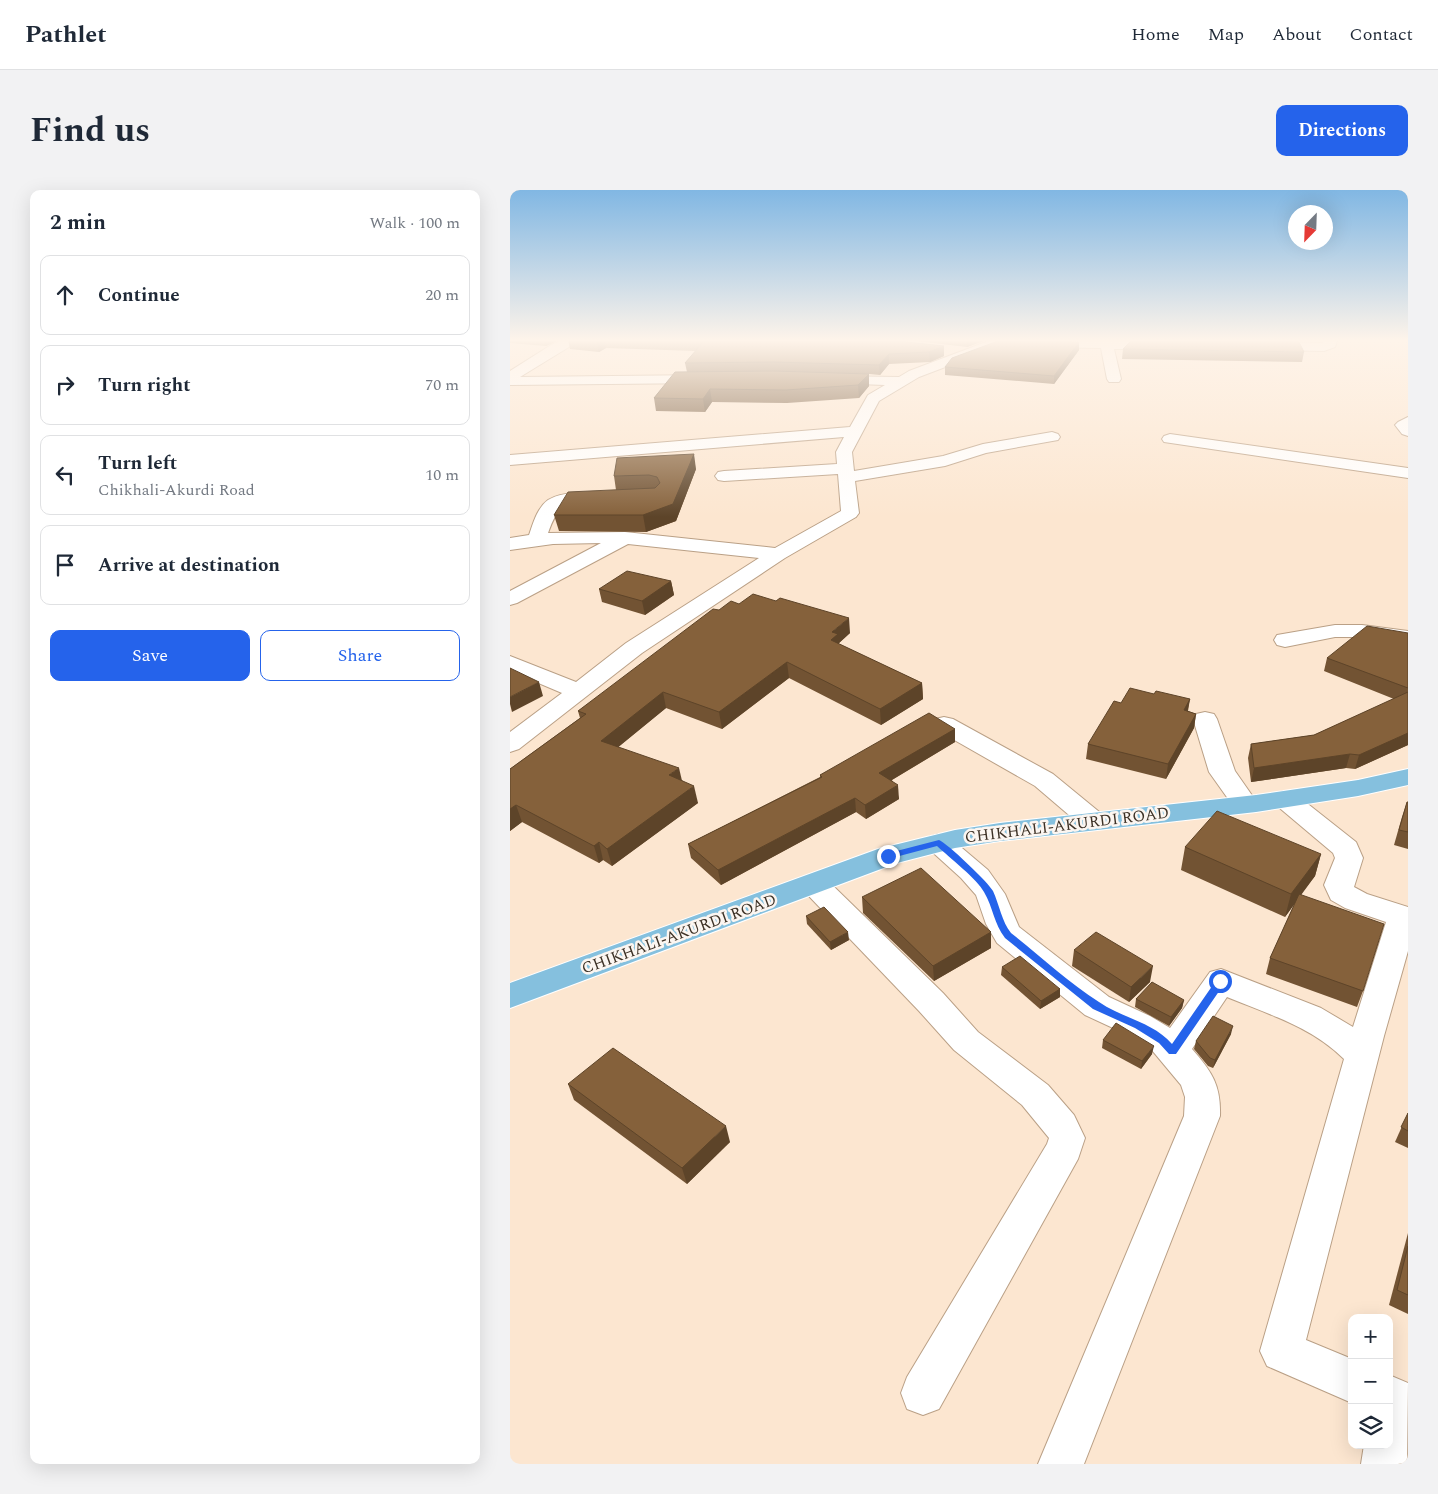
<!DOCTYPE html>
<meta charset="utf-8">
<style>
body{margin:0;font-family:Spectral,serif;background:#f2f2f3;color:#1f2937}
.controls{position:absolute;right:15px;bottom:15px;display:grid;overflow:hidden;border-radius:10px;box-shadow:0 5px 20px #0002}
.controls button{width:45px;height:45px;display:grid;place-items:center;padding:0;border:0;border-bottom:1px solid #e0e1e3;background:#fff;color:#1f2937;font:25px sans-serif}
.compass{position:absolute;left:778px;top:15px;width:45px;height:45px;border-radius:50%;background:#fff;box-shadow:0 5px 20px #0002;rotate:203deg}
.stop{position:absolute;width:15px;height:15px;margin:-11px;border:4px solid #2563eb;border-radius:50%;background:#fff}
.stop.end{background:#2563eb;border-color:#fff;box-shadow:0 1px 5px #0008}
.list{margin:0;padding:0;list-style:none}
h2{display:flex;justify-content:space-between;align-items:center;height:65px;margin:0;padding:0 20px;font-size:21px}
h2 small{font-size:16px;font-weight:400;color:#747a83}
.list li{display:grid;grid-template-columns:32px 1fr auto;gap:15px;align-items:center;box-sizing:border-box;height:80px;margin:0 10px 10px;padding:0 10px;border:1px solid #e0e1e3;border-radius:10px}
.list b{display:block;font-size:19px;white-space:nowrap}
.list p{margin:0;font-size:16px;white-space:nowrap;color:#747a83}
.list em{font-size:16px;font-style:normal;color:#747a83}
.actions{display:flex;gap:10px;padding:15px 20px}
.actions a{flex:1;padding:11px 0;border:1px solid #2563eb;border-radius:10px;text-align:center;font-size:18px;color:#2563eb}
.actions .main{background:#2563eb;color:#fff}
.icon{flex:none;width:28px;height:28px;fill:none;stroke:currentColor;stroke-width:2;stroke-linecap:round;stroke-linejoin:round}
.map{position:relative;flex:none;width:898px;height:1274px;overflow:hidden;border-radius:10px}
header{display:flex;align-items:center;gap:30px;box-sizing:border-box;height:70px;padding:0 25px;background:#fff;border-bottom:1px solid #e0e1e3}
header strong{font-size:24px}
nav{display:flex;gap:28px;margin-inline-start:auto;font-size:18px}
.intro{display:flex;align-items:center;justify-content:space-between;box-sizing:border-box;height:120px;padding:0 30px}
h1{margin:0;font-size:35px}
.button{padding:12px 22px;border-radius:10px;background:#2563eb;color:#fff;font-size:18px;font-weight:700}
main{display:flex;gap:30px;padding:0 30px}
aside{flex:1;background:#fff;border-radius:10px;box-shadow:0 5px 20px #0002}
.map>svg:first-child{display:block}
.lines{fill:none;stroke-linecap:round;stroke-linejoin:round}
.minor-casing{stroke:#baa086;stroke-width:2}
.major-casing{stroke:#fff;stroke-width:2}
.minor{fill:#fff;fill-rule:evenodd}
.major{fill:#85c0de;fill-rule:evenodd}
.wall{fill:#725333}
.shaded-wall{fill:#5d4429}
.building{fill:#85613b;stroke:#5d4429}
.route{fill:#2563eb}
.labels{text-anchor:middle;dominant-baseline:central;stroke-width:5;stroke-linejoin:round;paint-order:stroke}
.street-label{font-size:16px;fill:#3c3126;stroke:#fcf6f1}
</style>
<header>
<strong>Pathlet</strong>
<nav><a>Home</a><a>Map</a><a>About</a><a>Contact</a></nav>
</header>
<div class="intro"><h1>Find us</h1><a class="button">Directions</a></div>
<main>
<aside>
<h2>2 min<small>Walk · 100 m</small></h2>
<ul class="list">
<li><svg class="icon" aria-label="ahead" viewBox="0 0 24 24"><path d="M12 20V5M6 11l6-6 6 6"/></svg><div><b>Continue</b></div><em>20 m</em></li>
<li><svg class="icon" aria-label="right" viewBox="0 0 24 24"><path d="M7 20v-9h11M14 6l5 5-5 5"/></svg><div><b>Turn right</b></div><em>70 m</em></li>
<li><svg class="icon" aria-label="left" viewBox="0 0 24 24"><path d="M17 20v-9H6M10 6l-5 5 5 5"/></svg><div><b>Turn left</b><p>Chikhali-Akurdi Road</p></div><em>10 m</em></li>
<li><svg class="icon" aria-label="arrive" viewBox="0 0 24 24"><path d="M6 21V4h12l-3 4 3 4H6"/></svg><div><b>Arrive at destination</b></div></li>
</ul>
<div class="actions"><a class="main">Save</a><a>Share</a></div>
</aside>
<div class="map">
<svg width="898" height="1274" viewBox="0 0 898 1274">
<rect width="100%" height="100%" fill="#fce6d0"/>
<g class="lines">
<defs>
<g id="minor">
<path d="M 55,149 L 72,149 L 10,187 L 196,185 L 201,186 L 203,189 L 201,192 L 196,193 L 0,195 L 0,181 L 41,155 Z"/>
<path d="M 484,149 L 502,149 L 501,152 L 409,187 L 369,211 L 342,262 L 344,281 L 433,266 L 473,254 L 542,242 L 548,244 L 550,247 L 548,250 L 476,263 L 435,276 L 345,291 L 349,323 L 346,327 L 275,368 L 132,463 L 9,559 L 0,562 L 0,542 L 52,503 L 0,481 L 0,466 L 66,492 L 116,453 L 249,368 L 118,354 L 7,413 L 0,415 L 0,401 L 91,353 L 43,354 L 0,360 L 0,348 L 19,345 C 23,334 27,318 38,310 C 52,301 81,301 96,305 L 99,309 L 96,313 C 63,321 53,300 38,343 L 115,342 L 265,358 L 331,321 L 328,284 L 214,291 L 208,290 L 205,286 L 208,282 L 214,281 L 327,274 L 326,262 L 334,247 L 0,275 L 0,265 L 340,237 L 358,205 L 375,195 L 321,193 L 316,192 L 314,189 L 316,186 L 389,187 L 399,181 Z"/>
<path d="M 815,149 L 828,149 L 825,157 L 814,161 L 755,160 L 748,156 L 755,152 L 812,153 Z"/>
<path d="M 532,150 L 654,151 L 661,155 L 654,159 L 604,159 L 611,189 L 609,192 L 599,192 L 597,189 L 591,158 L 527,157 L 525,154 L 527,151 Z"/>
<path d="M 898,227 L 898,246 L 892,244 L 885,235 L 888,232 Z"/>
<path d="M 660,244 L 898,278 L 898,288 L 654,252 L 652,249 L 654,246 Z"/>
<path d="M 825,435 L 852,435 L 898,441 L 898,455 L 852,447 L 825,447 L 775,457 L 767,455 L 764,450 L 767,445 Z"/>
<path d="M 695,522 L 704,524 L 707,529 L 725,581 L 748,614 L 744,620 L 735,622 L 726,620 L 699,582 L 683,529 L 686,524 Z"/>
<path d="M 434,527 L 443,529 L 543,584 L 593,625 L 597,631 L 593,637 L 583,640 L 573,637 L 525,596 L 425,539 L 422,534 L 425,529 Z"/>
<path d="M 775,601 L 784,603 L 846,652 L 853,668 L 844,697 L 857,704 L 898,717 L 898,761 L 874,846 L 796,1150 L 842,1169 L 842,1213 L 757,1176 L 750,1161 L 834,869 C 802,837 758,824 717,807 L 682,859 C 702,882 711,895 710,926 L 574,1274 L 528,1274 L 674,926 L 675,907 L 671,895 L 641,859 L 616,844 L 575,825 L 487,753 L 476,734 L 466,705 L 451,688 L 419,659 L 415,653 L 419,647 L 429,644 L 439,647 L 478,680 L 495,704 L 509,737 L 599,807 L 640,826 L 660,838 L 700,782 L 711,779 L 811,818 L 843,837 L 876,732 L 835,718 L 821,710 L 814,695 L 825,668 L 823,663 L 766,615 L 762,609 L 766,603 Z"/>
<path d="M 304,684 L 314,687 L 433,803 L 468,842 L 538,895 L 564,925 L 575,948 L 568,969 L 429,1219 L 413,1225 L 397,1219 L 391,1203 L 397,1187 L 537,954 L 539,948 L 512,915 L 444,860 L 409,821 L 294,701 L 289,694 L 294,687 Z"/>
<path d="M 879,1185 L 898,1193 L 897,1274 L 851,1274 L 854,1255 L 879,1255 Z"/>
</g>
<path id="major" d="M 898,579 L 898,595 L 848,606 L 746,622 L 490,651 L 445,658 L 387,673 L 0,818 L 0,793 L 368,659 L 445,640 L 490,633 L 746,605 L 848,590 Z"/>
</defs>
<use href="#minor" class="minor-casing"/>
<use href="#major" class="major-casing"/>
<use href="#minor" class="minor"/>
<use href="#major" class="major"/>
</g>
<g class="wall">
<path d="M 0,149 L 51,149 L 36,156 L 0,153 Z"/>
<path d="M 58,149 L 369,149 L 434,156 L 434,166 L 420,172 L 379,174 L 370,185 L 359,184 L 359,196 L 349,208 L 277,213 L 202,212 L 195,222 L 146,221 L 144,208 L 177,182 L 175,173 L 186,161 L 96,158 L 89,162 L 60,159 Z"/>
<path d="M 389,149 L 479,149 L 457,157 Z"/>
<path d="M 642,149 L 807,149 L 806,151 Z"/>
<path d="M 613,159 L 794,162 L 792,172 L 612,169 Z"/>
<path d="M 569,160 L 544,194 L 435,185 L 435,177 Z"/>
<path d="M 186,279 L 166,331 L 136,342 L 49,341 L 44,325 L 106,300 L 104,286 Z"/>
<path d="M 161,391 L 164,405 L 135,425 L 92,412 L 89,399 Z"/>
<path d="M 209,420 L 340,443 L 329,453 L 329,454 L 412,493 L 413,509 L 371,535 L 279,488 L 212,539 L 156,518 L 108,557 L 172,590 L 188,613 L 102,676 L 93,670 L 89,673 L 12,632 L 0,641 L 0,579 L 70,528 L 68,521 Z"/>
<path d="M 898,443 L 898,555 L 845,579 L 836,578 L 741,592 L 738,568 L 741,554 L 804,545 L 884,509 L 814,481 L 817,468 Z"/>
<path d="M 644,504 L 680,509 L 678,521 L 686,524 L 684,538 L 656,589 L 576,569 L 578,554 L 611,513 Z"/>
<path d="M 445,539 L 445,552 L 382,590 L 389,609 L 356,629 L 346,622 L 211,695 L 181,668 L 178,654 L 310,587 L 310,585 Z"/>
<path d="M 897,612 L 898,612 L 898,659 L 884,655 L 892,627 Z"/>
<path d="M 675,657 L 811,664 L 805,686 L 791,704 L 853,801 L 847,817 L 756,784 L 760,768 L 785,713 L 775,727 L 671,680 Z"/>
<path d="M 352,707 L 481,742 L 481,758 L 424,791 L 353,723 Z"/>
<path d="M 296,726 L 339,750 L 321,760 L 297,734 Z"/>
<path d="M 564,760 L 640,792 L 619,812 L 562,776 Z"/>
<path d="M 492,777 L 550,799 L 550,807 L 530,819 L 491,785 Z"/>
<path d="M 626,809 L 674,810 L 672,818 L 659,836 L 625,817 Z"/>
<path d="M 721,844 L 703,878 L 698,876 L 684,859 L 686,851 Z"/>
<path d="M 593,850 L 642,864 L 631,879 L 592,858 Z"/>
<path d="M 58,894 L 220,952 L 177,994 L 64,910 Z"/>
<path d="M 898,923 L 898,958 L 885,952 Z"/>
<path d="M 898,1043 L 898,1124 L 879,1115 Z"/>
</g>
<g class="shaded-wall">
<path d="M 34,149 L 51,149 L 36,156 Z"/>
<path d="M 93,149 L 94,149 L 96,158 L 89,162 L 87,152 Z"/>
<path d="M 457,149 L 479,149 L 457,157 Z"/>
<path d="M 569,152 L 569,160 L 544,194 L 544,186 Z"/>
<path d="M 434,156 L 434,166 L 420,172 L 419,162 Z"/>
<path d="M 379,164 L 379,174 L 370,185 L 369,175 Z"/>
<path d="M 359,184 L 359,196 L 349,208 L 348,195 Z"/>
<path d="M 200,199 L 202,212 L 195,222 L 193,209 Z"/>
<path d="M 184,264 L 186,279 L 166,331 L 136,342 L 133,325 Z"/>
<path d="M 161,391 L 164,405 L 135,425 L 132,411 Z"/>
<path d="M 339,428 L 340,443 L 329,453 L 329,459 L 321,450 L 322,442 Z"/>
<path d="M 277,472 L 279,488 L 212,539 L 209,522 Z"/>
<path d="M 29,492 L 33,506 L 2,522 L 0,514 L 0,507 Z"/>
<path d="M 412,493 L 413,509 L 371,535 L 370,519 Z"/>
<path d="M 153,502 L 156,518 L 95,568 L 91,551 Z"/>
<path d="M 680,509 L 677,523 L 674,520 Z"/>
<path d="M 686,524 L 684,538 L 656,589 L 658,574 Z"/>
<path d="M 445,539 L 445,552 L 370,597 L 369,583 Z"/>
<path d="M 898,543 L 898,555 L 845,579 L 849,565 Z"/>
<path d="M 840,564 L 836,578 L 741,592 L 744,578 Z"/>
<path d="M 169,578 L 173,595 L 159,585 Z"/>
<path d="M 388,595 L 389,609 L 356,629 L 355,615 Z"/>
<path d="M 184,596 L 188,613 L 102,676 L 97,659 Z"/>
<path d="M 345,608 L 346,622 L 211,695 L 208,680 Z"/>
<path d="M 6,615 L 12,632 L 0,641 L 0,619 Z"/>
<path d="M 89,652 L 93,670 L 89,673 L 84,656 Z"/>
<path d="M 811,664 L 805,686 L 775,727 L 781,704 Z"/>
<path d="M 338,742 L 339,750 L 321,760 L 320,752 Z"/>
<path d="M 481,742 L 481,758 L 424,791 L 423,776 Z"/>
<path d="M 643,776 L 640,792 L 619,812 L 621,797 Z"/>
<path d="M 550,799 L 550,807 L 530,819 L 531,811 Z"/>
<path d="M 674,810 L 672,818 L 659,836 L 661,827 Z"/>
<path d="M 723,836 L 721,844 L 703,878 L 705,870 Z"/>
<path d="M 644,856 L 642,864 L 631,879 L 632,871 Z"/>
<path d="M 216,936 L 220,952 L 177,994 L 172,978 Z"/>
</g>
<g class="building">
<path d="M 58,149 L 93,149 L 87,152 Z"/>
<path d="M 119,149 L 369,149 L 434,156 L 419,162 L 379,164 L 369,175 L 264,172 L 175,173 L 194,151 Z"/>
<path d="M 622,150 L 789,152 L 794,162 L 613,159 Z"/>
<path d="M 488,151 L 569,152 L 544,186 L 435,177 L 442,168 Z"/>
<path d="M 264,181 L 359,184 L 348,195 L 276,200 L 200,199 L 193,209 L 144,208 L 165,182 Z"/>
<path d="M 184,264 L 163,314 L 133,325 L 44,325 L 58,302 L 145,298 L 150,293 L 147,287 L 139,285 L 104,286 L 107,268 Z"/>
<path d="M 117,381 L 161,391 L 132,411 L 89,399 Z"/>
<path d="M 243,404 L 266,411 L 270,408 L 339,428 L 322,442 L 328,444 L 321,450 L 412,493 L 370,519 L 277,472 L 209,522 L 153,502 L 91,551 L 169,578 L 159,585 L 184,596 L 97,659 L 89,652 L 84,656 L 6,615 L 0,619 L 0,579 L 76,524 L 68,521 L 203,419 L 209,420 L 221,411 L 229,414 Z"/>
<path d="M 857,436 L 898,443 L 898,498 L 817,468 Z"/>
<path d="M 0,478 L 29,492 L 0,507 Z"/>
<path d="M 620,498 L 644,504 L 646,501 L 680,509 L 674,520 L 686,524 L 658,574 L 578,554 L 604,511 L 611,513 Z"/>
<path d="M 898,502 L 898,543 L 849,565 L 840,564 L 744,578 L 741,554 L 804,545 Z"/>
<path d="M 419,523 L 445,539 L 369,583 L 388,595 L 355,615 L 345,608 L 208,680 L 178,654 L 312,587 L 310,585 Z"/>
<path d="M 897,612 L 898,612 L 898,642 L 889,640 Z"/>
<path d="M 707,621 L 811,664 L 781,704 L 675,657 Z"/>
<path d="M 411,678 L 481,742 L 423,776 L 352,707 Z"/>
<path d="M 789,704 L 874,734 L 853,801 L 760,768 Z"/>
<path d="M 314,717 L 338,742 L 320,752 L 296,726 Z"/>
<path d="M 586,742 L 643,776 L 621,797 L 564,760 Z"/>
<path d="M 510,766 L 550,799 L 531,811 L 492,777 Z"/>
<path d="M 642,792 L 674,810 L 661,827 L 626,809 Z"/>
<path d="M 703,826 L 723,836 L 705,870 L 700,868 L 686,851 Z"/>
<path d="M 606,833 L 644,856 L 632,871 L 593,850 Z"/>
<path d="M 103,858 L 216,936 L 172,978 L 58,894 Z"/>
<path d="M 898,923 L 898,941 L 891,937 Z"/>
<path d="M 898,1056 L 898,1105 L 887,1100 Z"/>
</g>
<linearGradient id="sky" x2="0" y2="1"><stop stop-color="#81b7e3"/><stop offset="0.46" stop-color="#fef4ea"/><stop offset="1" stop-color="#fef4ea" stop-opacity="0"/></linearGradient>
<rect width="898" height="327" fill="url(#sky)"/>
<path class="route" d="M 429,650 C 437,653 479,693 483,701 C 489,714 492,732 501,743 C 530,766 558,792 589,812 C 612,828 643,832 662,854 L 707,789 L 714,789 L 714,794 L 666,864 L 659,864 L 649,853 L 625,838 L 583,819 L 495,748 C 484,734 483,717 474,702 C 468,690 439,667 427,656 L 378,669 L 374,666 L 375,664 Z"/>
<g class="labels">
<g class="street-label">
<text transform="translate(557 635) rotate(-7)">CHIKHALI-AKURDI ROAD</text>
<text transform="translate(169 744) rotate(-20)">CHIKHALI-AKURDI ROAD</text>
</g>
</g>
</svg>
<div class="controls">
<button>+</button>
<button>−</button>
<button><svg class="icon" aria-label="layers" viewBox="0 0 24 24"><path d="M12 4l9 5-9 5-9-5zM3 14l9 5 9-5"/></svg></button>
</div>
<svg class="compass" viewBox="-18 -18 36 36"><path d="M0-13l5 13h-10z" fill="#e53935"/><path d="M0 13l5-13h-10z" fill="#747a83"/></svg>
<div class="stop" style="left:710px;top:791px"></div>
<div class="stop end" style="left:378px;top:666px"></div>
</div>
</main>
